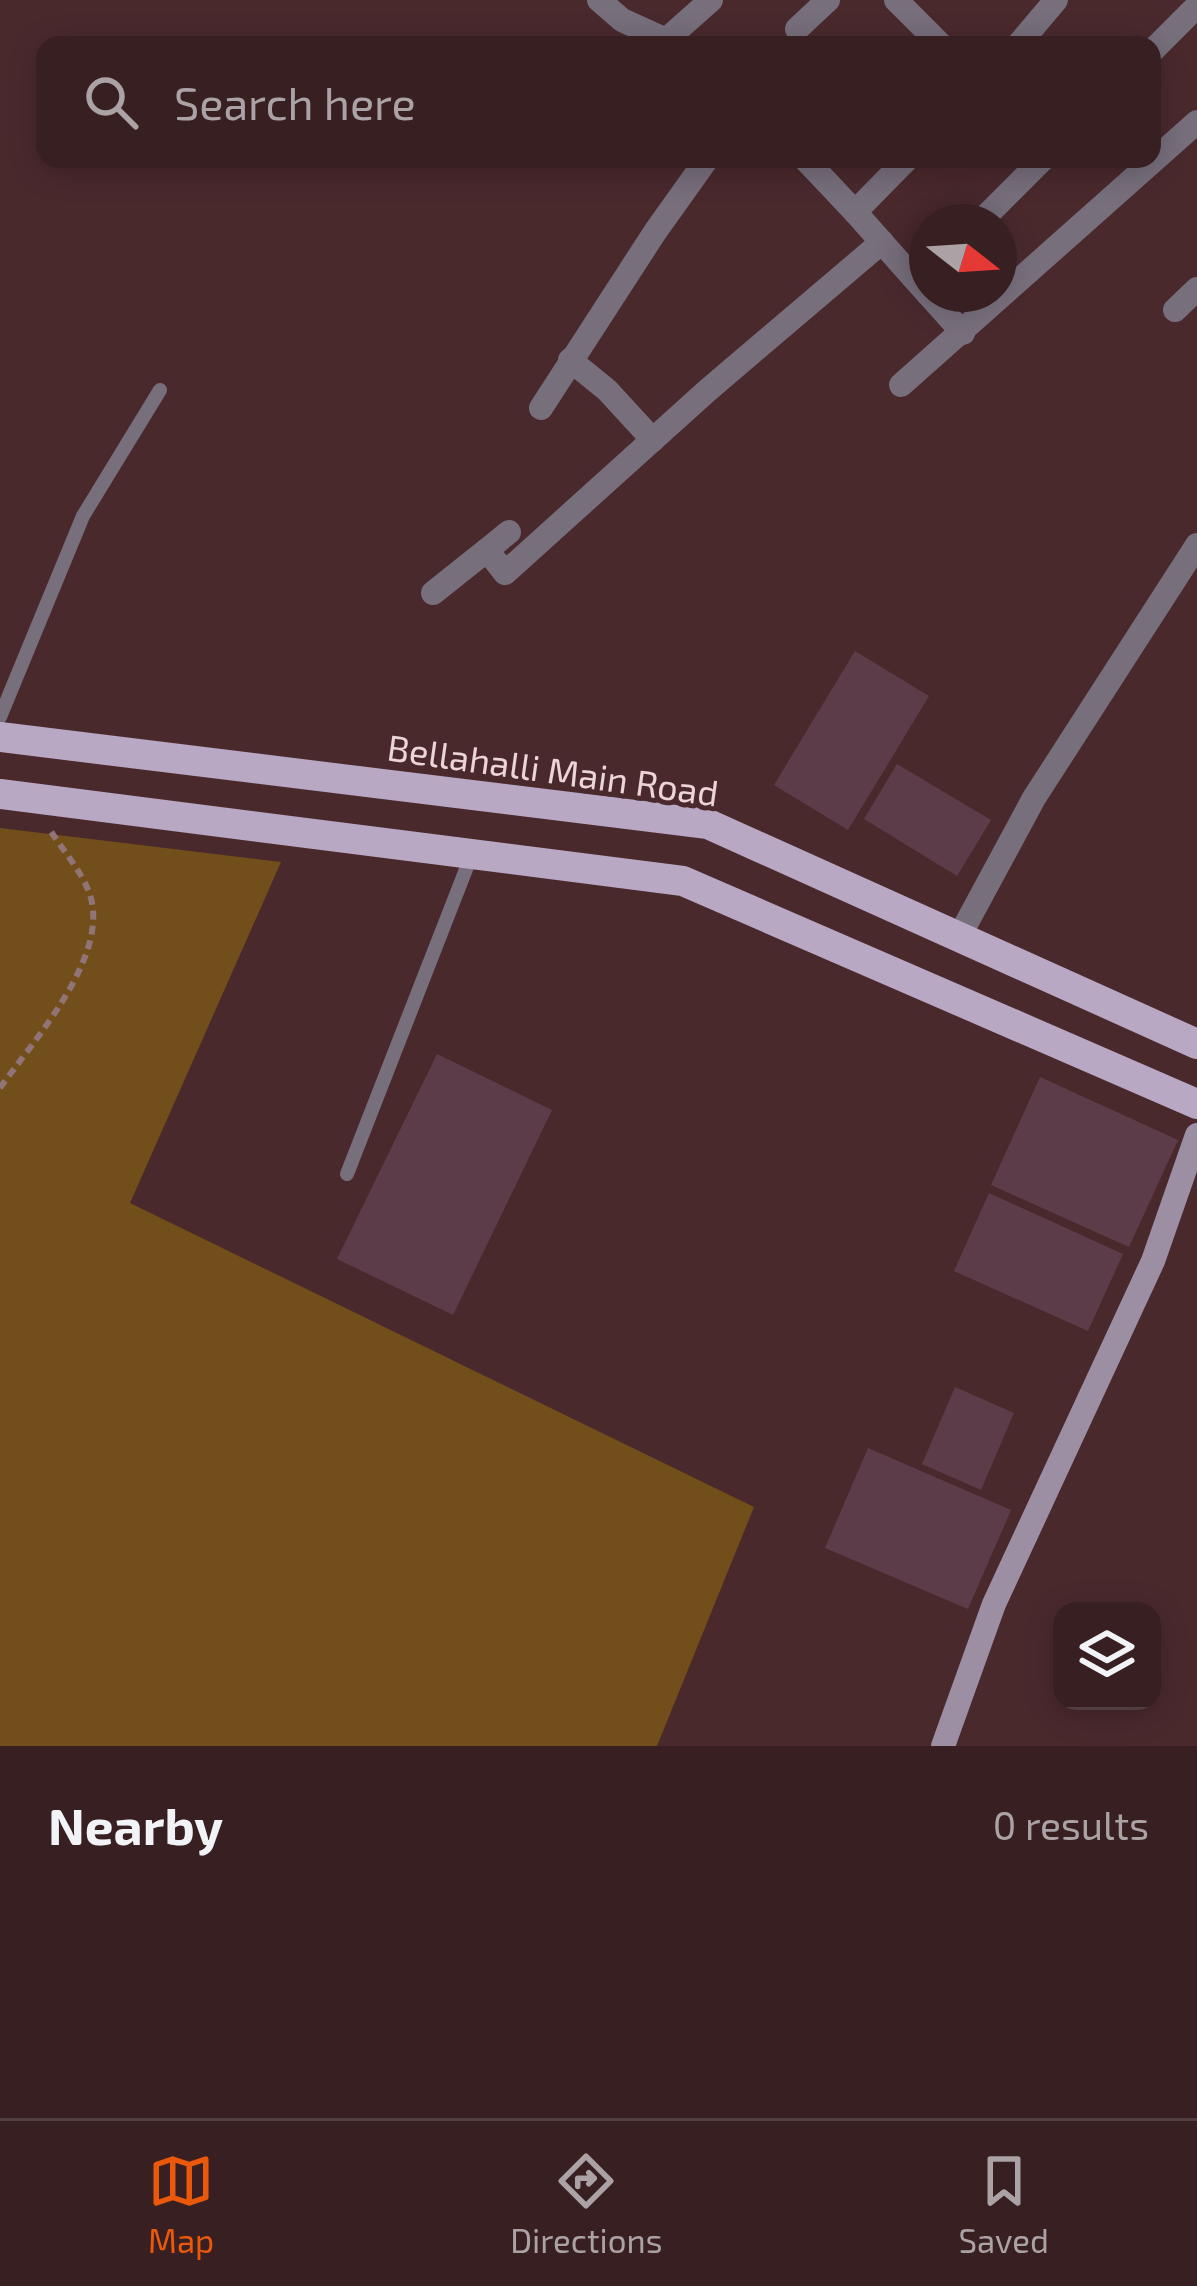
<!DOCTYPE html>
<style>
body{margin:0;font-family:"Exo 2",sans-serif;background:#3f272a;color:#f1f3f6}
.controls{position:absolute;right:36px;bottom:36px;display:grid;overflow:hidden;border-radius:24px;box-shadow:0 6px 30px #0003}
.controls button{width:108px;height:108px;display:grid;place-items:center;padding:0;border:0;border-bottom:3px solid #523d40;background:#381f22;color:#f1f3f6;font:60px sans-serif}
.compass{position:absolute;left:909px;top:204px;width:108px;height:108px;border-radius:50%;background:#381f22;box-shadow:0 6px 30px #0003;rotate:107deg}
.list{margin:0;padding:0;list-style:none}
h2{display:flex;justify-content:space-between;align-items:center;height:156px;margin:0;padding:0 48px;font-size:51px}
h2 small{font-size:39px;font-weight:400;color:#aba2a5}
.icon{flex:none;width:66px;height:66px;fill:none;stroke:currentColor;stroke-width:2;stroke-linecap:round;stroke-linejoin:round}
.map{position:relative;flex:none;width:1197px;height:1746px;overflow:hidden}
.search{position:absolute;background:#381f22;box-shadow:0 6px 30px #0003;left:36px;right:36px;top:36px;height:132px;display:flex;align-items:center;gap:30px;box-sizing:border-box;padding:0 42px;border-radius:24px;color:#aba2a5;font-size:45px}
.sheet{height:372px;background:#381f22}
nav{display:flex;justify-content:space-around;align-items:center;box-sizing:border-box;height:168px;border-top:3px solid #523d40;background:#381f22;font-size:33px;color:#aba2a5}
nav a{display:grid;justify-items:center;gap:6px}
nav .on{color:#ea580c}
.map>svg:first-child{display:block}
.green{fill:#724e1a}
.building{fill:#5d3c4a}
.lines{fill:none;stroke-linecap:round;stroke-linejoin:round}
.path{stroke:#917477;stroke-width:6;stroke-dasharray:9 6;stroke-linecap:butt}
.lane{stroke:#776f7c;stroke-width:14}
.street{stroke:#776f7c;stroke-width:24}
.secondary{stroke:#9c8fa4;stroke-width:24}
.primary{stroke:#b9a8c3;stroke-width:30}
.labels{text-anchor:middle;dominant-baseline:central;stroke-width:10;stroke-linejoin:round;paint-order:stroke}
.street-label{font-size:36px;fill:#ecd5d7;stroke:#4a292d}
</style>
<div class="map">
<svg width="1197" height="1746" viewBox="0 0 1197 1746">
<rect width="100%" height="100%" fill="#4a292d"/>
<path class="green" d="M 0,828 L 281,862 L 130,1203 L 754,1507 L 657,1746 L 0,1746 Z"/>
<g class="building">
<path d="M 855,651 L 929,696 L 848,830 L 774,785 Z"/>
<path d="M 897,764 L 991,820 L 957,876 L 864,819 Z"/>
<path d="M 437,1054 L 552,1110 L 453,1315 L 337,1259 Z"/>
<path d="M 1040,1077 L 1178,1140 L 1129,1247 L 991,1185 Z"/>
<path d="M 989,1193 L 1123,1254 L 1088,1331 L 954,1271 Z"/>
<path d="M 955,1387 L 1014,1413 L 981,1490 L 922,1464 Z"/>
<path d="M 868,1448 L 1011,1510 L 968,1609 L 825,1548 Z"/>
</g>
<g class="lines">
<path class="path" d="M 0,1088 C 33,1041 110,957 90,895 C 83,873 62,849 50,830"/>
<g class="lane">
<path d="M 0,717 L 83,516 L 160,390"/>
<path d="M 347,1174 L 472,854"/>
</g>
<g class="street">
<path d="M 599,0 L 622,20 L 666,40"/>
<path d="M 896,0 L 941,45"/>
<path d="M 797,29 L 828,0"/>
<path d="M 671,45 L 666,40 L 711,0"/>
<path d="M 1018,45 L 1056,0"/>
<path d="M 1152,51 L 1197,6"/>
<path d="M 805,159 L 855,212"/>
<path d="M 907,159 L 855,212 L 927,293"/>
<path d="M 980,222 L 1043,159"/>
<path d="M 928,294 L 963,333"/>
<path d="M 1175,310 L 1197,289"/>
<path d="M 570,360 L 607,390 L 653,440"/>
<path d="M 901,385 L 1197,122"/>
<path d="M 541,408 L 655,232 L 707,159"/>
<path d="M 487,550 L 509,532"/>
<path d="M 433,593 L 487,550 L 505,573 L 708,390 L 882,242"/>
<path d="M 959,937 L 1034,798 L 1197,545"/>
</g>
<path class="secondary" d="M 943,1746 L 994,1604 L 1153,1261 L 1197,1135"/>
<g class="primary">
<path d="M 0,737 L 708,824 L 1197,1044"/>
<path d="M 0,794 L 683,881 L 1197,1104"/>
</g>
</g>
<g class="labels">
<g class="street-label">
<text transform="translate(553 769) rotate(8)">Bellahalli Main Road</text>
</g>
</g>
</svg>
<div class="controls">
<button><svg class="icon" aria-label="layers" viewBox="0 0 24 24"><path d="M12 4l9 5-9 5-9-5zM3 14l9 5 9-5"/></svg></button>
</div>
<svg class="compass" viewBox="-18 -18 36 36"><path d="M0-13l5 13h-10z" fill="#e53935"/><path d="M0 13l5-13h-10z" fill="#aba2a5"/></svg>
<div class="search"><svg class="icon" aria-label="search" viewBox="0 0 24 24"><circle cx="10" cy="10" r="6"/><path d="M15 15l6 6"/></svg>Search here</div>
</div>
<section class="sheet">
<h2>Nearby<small>0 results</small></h2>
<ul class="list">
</ul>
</section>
<nav>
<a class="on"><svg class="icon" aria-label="map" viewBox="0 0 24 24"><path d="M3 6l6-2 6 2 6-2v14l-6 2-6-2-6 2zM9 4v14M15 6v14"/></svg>Map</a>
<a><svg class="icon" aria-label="directions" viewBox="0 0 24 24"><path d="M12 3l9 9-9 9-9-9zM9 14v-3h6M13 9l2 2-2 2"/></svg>Directions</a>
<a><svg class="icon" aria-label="saved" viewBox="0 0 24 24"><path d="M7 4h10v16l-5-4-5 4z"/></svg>Saved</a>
</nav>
